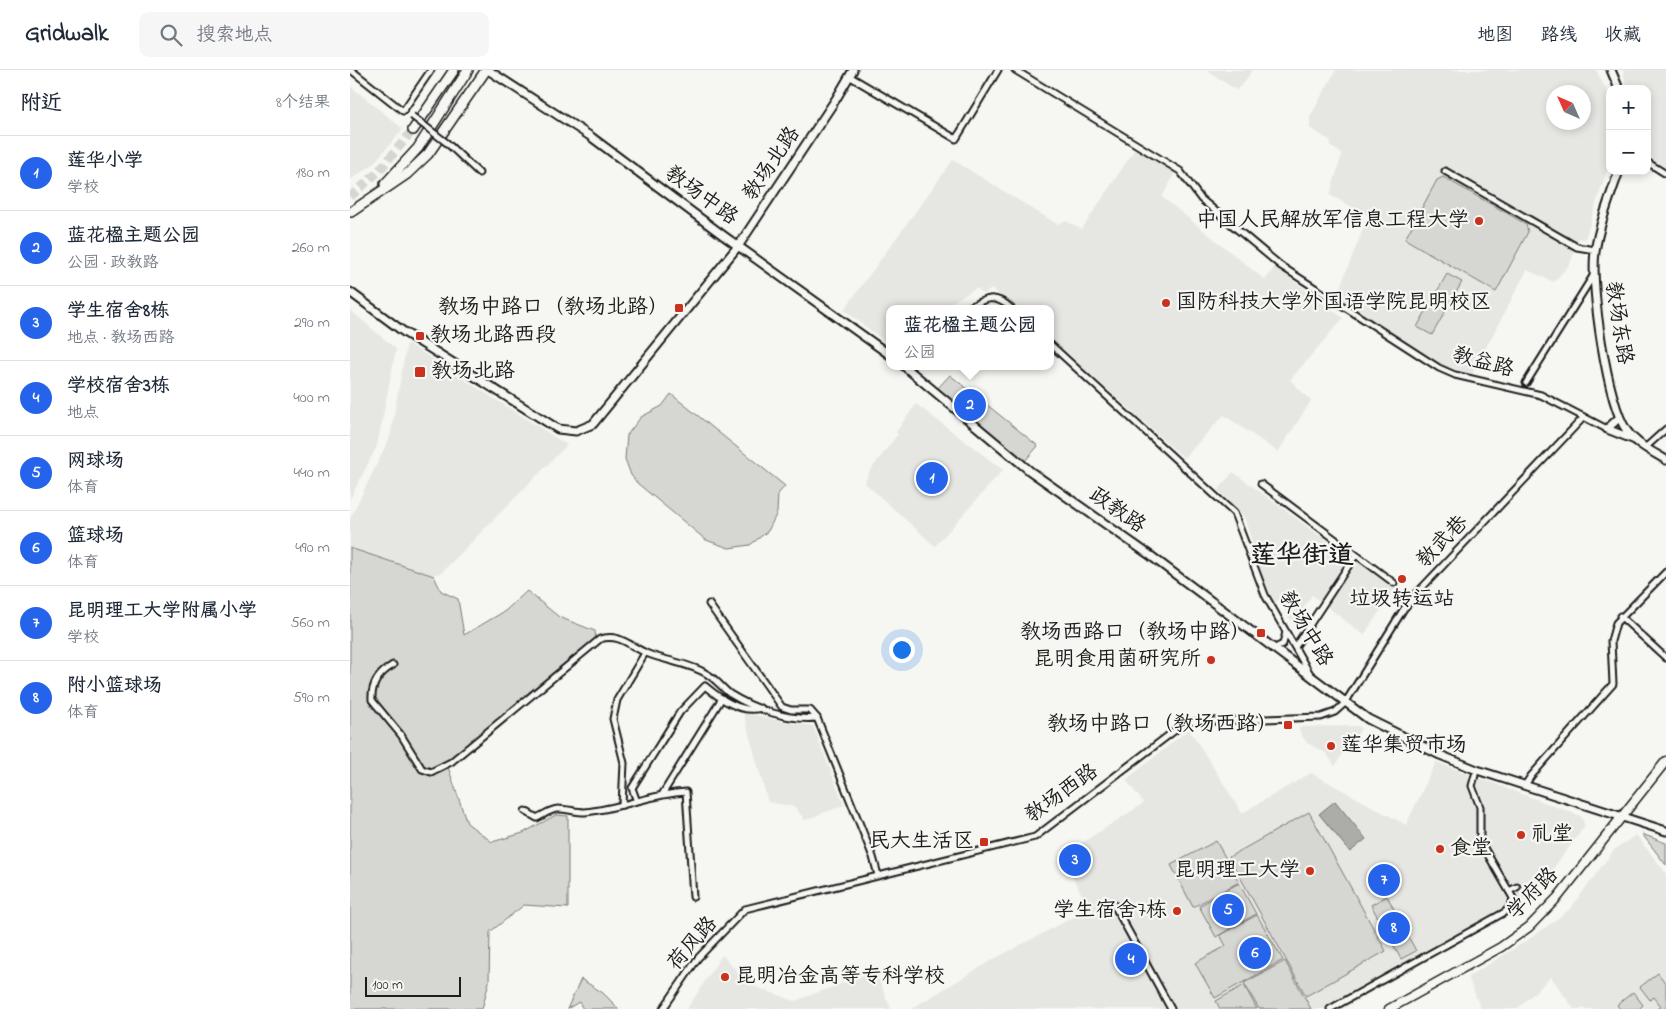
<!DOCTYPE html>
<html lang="zh">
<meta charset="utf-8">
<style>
body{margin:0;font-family:"Indie Flower","LXGW WenKai TC",sans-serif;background:#f6f6f7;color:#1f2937}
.controls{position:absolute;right:15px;top:15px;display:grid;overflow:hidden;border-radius:10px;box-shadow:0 2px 8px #0003}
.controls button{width:45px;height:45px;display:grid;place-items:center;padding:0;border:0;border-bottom:1px solid #e0e1e3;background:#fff;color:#1f2937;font:25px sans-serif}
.compass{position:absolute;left:1196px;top:15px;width:45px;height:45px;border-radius:50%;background:#fff;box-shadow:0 2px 8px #0003;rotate:315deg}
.scale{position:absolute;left:15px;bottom:12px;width:96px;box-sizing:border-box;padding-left:5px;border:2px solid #1c1c1c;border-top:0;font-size:14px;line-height:18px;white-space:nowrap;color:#1c1c1c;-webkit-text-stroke:4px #f6f6f2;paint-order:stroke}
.you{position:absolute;left:551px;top:579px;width:18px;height:18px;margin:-12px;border:4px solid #fff;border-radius:50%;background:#1a73e8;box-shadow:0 0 0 8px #1a73e833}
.badge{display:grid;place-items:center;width:32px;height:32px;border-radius:50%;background:#2563eb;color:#fff;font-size:16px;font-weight:700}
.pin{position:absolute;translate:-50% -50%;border:2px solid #fff;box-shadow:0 1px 5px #0006}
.popup{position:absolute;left:536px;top:235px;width:168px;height:65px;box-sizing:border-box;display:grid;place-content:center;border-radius:10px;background:#fff;filter:drop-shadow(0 1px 4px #0005);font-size:16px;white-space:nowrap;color:#747a83}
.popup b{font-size:19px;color:#1f2937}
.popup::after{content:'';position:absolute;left:50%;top:100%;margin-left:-10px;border:10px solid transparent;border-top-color:#fff}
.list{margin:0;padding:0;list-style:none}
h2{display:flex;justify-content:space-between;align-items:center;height:65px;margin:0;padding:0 20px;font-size:21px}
h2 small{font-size:16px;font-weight:400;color:#747a83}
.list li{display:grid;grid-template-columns:32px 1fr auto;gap:15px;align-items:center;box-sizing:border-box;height:75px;padding:0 20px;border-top:1px solid #e0e1e3}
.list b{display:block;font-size:19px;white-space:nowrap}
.list p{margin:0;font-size:16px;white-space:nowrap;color:#747a83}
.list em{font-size:16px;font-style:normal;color:#747a83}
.icon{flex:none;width:28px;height:28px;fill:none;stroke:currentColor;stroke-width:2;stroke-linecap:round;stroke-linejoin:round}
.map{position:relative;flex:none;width:1316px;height:939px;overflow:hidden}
header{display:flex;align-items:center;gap:30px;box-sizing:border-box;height:70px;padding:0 25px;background:#fff;border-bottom:1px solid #e0e1e3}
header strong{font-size:24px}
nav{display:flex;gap:28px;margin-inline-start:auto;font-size:18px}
.search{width:350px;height:45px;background:#f6f6f7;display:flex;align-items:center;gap:12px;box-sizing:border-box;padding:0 18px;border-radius:10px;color:#747a83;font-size:19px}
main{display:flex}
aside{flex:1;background:#fff}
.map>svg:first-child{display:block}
.built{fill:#e6e6e2;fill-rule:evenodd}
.green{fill:#d6d6d2;stroke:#797977}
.water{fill:#acaca9;stroke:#727271}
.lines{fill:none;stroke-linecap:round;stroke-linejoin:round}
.highway-tunnel{stroke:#d5d5d2;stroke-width:9;stroke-dasharray:9 4.5;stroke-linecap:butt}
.street-casing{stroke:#1c1c1c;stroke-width:9}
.secondary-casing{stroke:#1c1c1c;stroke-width:11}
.primary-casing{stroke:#1c1c1c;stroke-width:11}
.highway-casing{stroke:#1c1c1c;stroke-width:12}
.street{stroke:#f6f6f2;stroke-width:5}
.secondary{stroke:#f6f6f2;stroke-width:7}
.primary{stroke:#f6f6f2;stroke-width:8}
.highway{stroke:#f6f6f2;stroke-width:9}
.street-bridge-casing{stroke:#1c1c1c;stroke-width:9;stroke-linecap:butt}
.street-bridge{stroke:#f6f6f2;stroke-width:5}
.poi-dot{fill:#c8321e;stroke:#f6f6f2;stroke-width:2}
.labels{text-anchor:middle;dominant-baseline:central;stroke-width:4.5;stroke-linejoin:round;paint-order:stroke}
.street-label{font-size:21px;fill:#1c1c1c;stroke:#f6f6f2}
.poi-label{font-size:21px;fill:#1c1c1c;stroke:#f6f6f2;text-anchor:end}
.district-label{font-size:26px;font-weight:bold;fill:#1c1c1c;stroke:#f6f6f2}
</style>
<header>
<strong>Gridwalk</strong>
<div class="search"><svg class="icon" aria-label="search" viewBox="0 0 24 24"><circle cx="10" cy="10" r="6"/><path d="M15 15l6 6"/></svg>搜索地点</div>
<nav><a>地图</a><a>路线</a><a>收藏</a></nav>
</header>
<main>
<aside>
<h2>附近<small>8个结果</small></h2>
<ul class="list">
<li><span class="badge">1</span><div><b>莲华小学</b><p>学校</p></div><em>180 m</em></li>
<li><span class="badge">2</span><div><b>蓝花楹主题公园</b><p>公园 · 政教路</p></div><em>260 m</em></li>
<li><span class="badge">3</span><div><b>学生宿舍8栋</b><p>地点 · 教场西路</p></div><em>290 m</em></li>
<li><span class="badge">4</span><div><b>学校宿舍3栋</b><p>地点</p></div><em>400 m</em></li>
<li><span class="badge">5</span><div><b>网球场</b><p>体育</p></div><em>440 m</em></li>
<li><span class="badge">6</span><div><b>篮球场</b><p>体育</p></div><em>490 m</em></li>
<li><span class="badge">7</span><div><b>昆明理工大学附属小学</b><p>学校</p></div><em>560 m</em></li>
<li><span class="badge">8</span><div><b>附小篮球场</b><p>体育</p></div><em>590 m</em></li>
</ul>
</aside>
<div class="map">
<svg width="1316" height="939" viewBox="0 0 1316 939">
<rect width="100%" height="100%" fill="#f6f6f2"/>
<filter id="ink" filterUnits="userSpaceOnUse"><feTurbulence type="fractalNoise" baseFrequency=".02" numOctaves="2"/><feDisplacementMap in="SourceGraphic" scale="10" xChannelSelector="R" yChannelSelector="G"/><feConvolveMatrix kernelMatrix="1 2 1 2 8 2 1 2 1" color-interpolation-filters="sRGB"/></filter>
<g filter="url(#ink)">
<g class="built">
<path d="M 856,0 L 902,0 L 895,12 L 886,20 Z"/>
<path d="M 986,0 L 1246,0 L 1260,27 L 1260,90 L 1235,169 L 1229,168 L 1220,194 L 1204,212 L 1177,200 L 1122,304 L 1094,296 L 986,227 L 1014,157 L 1016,157 L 1019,146 L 980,125 L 992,84 L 980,76 L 981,71 L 960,58 L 960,47 ZM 1204,22 L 1234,22 L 1234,52 L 1204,52 Z"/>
<path d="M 1273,0 L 1316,0 L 1316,98 L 1297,85 L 1297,19 L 1277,19 Z"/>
<path d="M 0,16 L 53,59 L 22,95 L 0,110 Z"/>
<path d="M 785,79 L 825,103 L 812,127 L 915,210 L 925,197 L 993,248 L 940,310 L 961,331 L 928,382 L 874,345 L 834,388 L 700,268 L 700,239 L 667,239 L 642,219 L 633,224 L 627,218 L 589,239 L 540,239 L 540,266 L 533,270 L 494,240 L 603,90 L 707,154 L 716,151 L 732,159 Z"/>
<path d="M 0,240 L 46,279 L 27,376 L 0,429 Z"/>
<path d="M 57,273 L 217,375 L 91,503 L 43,513 L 0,482 L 0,449 L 40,367 Z"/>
<path d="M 566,334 L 653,400 L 585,476 L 515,413 L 519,402 L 548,364 L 546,362 Z"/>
<path d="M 883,402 L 963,461 L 1045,518 L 1014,565 L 962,525 L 943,554 L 929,530 L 925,532 L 916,517 L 905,485 L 919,494 L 906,484 L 894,447 L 868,420 Z"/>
<path d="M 393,642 L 430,651 L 463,656 L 494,735 L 455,750 L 445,737 L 418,732 Z"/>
<path d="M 1007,656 L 1011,658 L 1003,674 L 999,672 L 985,696 L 976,683 L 957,673 L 950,663 L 949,657 Z"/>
<path d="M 839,659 L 892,743 L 961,703 L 1056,755 L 1086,692 L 1231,746 L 1235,756 L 1189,817 L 1157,846 L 992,939 L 561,939 L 644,889 L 739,839 L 712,786 L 794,733 L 776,710 Z"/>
<path d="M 1286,765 L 1316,803 L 1316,939 L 1224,939 L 1201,907 L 1167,939 L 1131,939 L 1118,907 L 1181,868 L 1210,847 L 1221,838 L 1264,780 Z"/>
<path d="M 372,885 L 398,914 L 445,931 L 525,901 L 541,939 L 337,939 Z"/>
</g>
<g class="green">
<path d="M 1093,107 L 1176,154 L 1178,162 L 1146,222 L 1055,169 L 1087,110 Z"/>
<path d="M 1097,204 L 1112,212 L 1082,265 L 1067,257 Z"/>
<path d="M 600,305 L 688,376 L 675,391 L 654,378 L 586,320 Z"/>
<path d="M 321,324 L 435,416 L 428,424 L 427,443 L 418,461 L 400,475 L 379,478 L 356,470 L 287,413 L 281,405 L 275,389 L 277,365 L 291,347 L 312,336 Z"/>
<path d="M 0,478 L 84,506 L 91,521 L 108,529 L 114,565 L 155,541 L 177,521 L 209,547 L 245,561 L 246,569 L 96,691 L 117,753 L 142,772 L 173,763 L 206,745 L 218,746 L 218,838 L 174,835 L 140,862 L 139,912 L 132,939 L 0,939 Z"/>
<path d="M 959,742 L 1036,881 L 956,926 L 879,787 Z"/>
<path d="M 1292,764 L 1316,773 L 1316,795 Z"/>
<path d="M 866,771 L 889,812 L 843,837 L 821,795 Z"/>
<path d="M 889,813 L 906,844 L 866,867 L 849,836 Z"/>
<path d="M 1037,826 L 1066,881 L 1051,889 L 1021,835 Z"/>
<path d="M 907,845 L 933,890 L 865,928 L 845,893 L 876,876 L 870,865 Z"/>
<path d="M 935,891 L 961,939 L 909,939 L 894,913 Z"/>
<path d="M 1308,903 L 1316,914 L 1316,939 L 1308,939 L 1311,936 L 1304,927 L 1300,930 L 1290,917 Z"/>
<path d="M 231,909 L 253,923 L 269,939 L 233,939 L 229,932 L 217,939 Z"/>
<path d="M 894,915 L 907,939 L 870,939 L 866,931 Z"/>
<path d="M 1283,922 L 1293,935 L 1289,939 L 1270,939 L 1267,935 Z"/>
</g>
<path class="water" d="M 985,731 L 1016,769 L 1000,782 L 969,744 Z"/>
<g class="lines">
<path class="highway-tunnel" d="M 0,127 L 28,102 L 63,60"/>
<defs>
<g id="street">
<path d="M 1,0 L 53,41 L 81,0"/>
<path d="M 665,0 L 830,101 L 851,129 L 931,196 L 1089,298 L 1105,305 L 1191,325 L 1257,359"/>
<path d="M 499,6 L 606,69 L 648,0"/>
<path d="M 97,73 L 129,103"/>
<path d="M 1297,92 L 1316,104"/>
<path d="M 1095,101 L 1227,177 L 1245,180"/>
<path d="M 616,239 C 635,228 645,223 662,239"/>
<path d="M 700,274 L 884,443 L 915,525 L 960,604"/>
<path d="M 1176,313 L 1243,206"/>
<path d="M 1296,377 L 1316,359"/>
<path d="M 911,414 L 1044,513"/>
<path d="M 359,534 L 432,637 L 441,640 L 460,640 L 467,648 L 523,787 L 528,805"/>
<path d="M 1270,546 L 1316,588"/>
<path d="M 945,577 L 1005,486"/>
<path d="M 923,579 L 933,574 L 936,562"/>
<path d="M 43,595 C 29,603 21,614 22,630 L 51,665 L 72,699 L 81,702 L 101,692 L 250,569 C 269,563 280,576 296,583 C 315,591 340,593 357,604 C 366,609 372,618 380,624 C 404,639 439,651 467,648"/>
<path d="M 1175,715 L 1181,706 L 1263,614 L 1261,571 L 1266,553 L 1316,502"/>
<path d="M 313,723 L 372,628"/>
<path d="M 286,729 L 282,718 L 330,642 L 355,616 C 369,628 392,644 411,638"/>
<path d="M 272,735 L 274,693 L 263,649 L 267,630 L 295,583"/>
<path d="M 175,741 L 187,748 C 193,745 201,739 208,739 C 217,739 226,742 235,742 C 271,739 299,724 336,722 L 343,827"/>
<path d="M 1159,821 L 1167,817"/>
<path d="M 763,833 L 821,939"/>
<path d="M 313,939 L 348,888 L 395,839 L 685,767 L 836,652 L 971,647 L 985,642 L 995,633 L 1053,540 L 1066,524 L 1234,347"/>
<path d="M 980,939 L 1155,842 L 1161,836 L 1163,828 L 1130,771 L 1130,737 L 1122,716 L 1125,705"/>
</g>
<g id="secondary">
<path d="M 138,0 L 240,66 L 374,166 L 540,285"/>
<path d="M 1261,0 L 1269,19"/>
<path d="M 1269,101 C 1260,127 1249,155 1245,182 C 1240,215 1257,334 1277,361 C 1286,374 1303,382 1316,390"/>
<path d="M 0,222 L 54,262 L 208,359 L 226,361 L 243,354 L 389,175 L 486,29 L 503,0"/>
<path d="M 554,296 L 680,401 L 801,486 L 1018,649 L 1090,685 L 1127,700 L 1316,761"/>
<path d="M 1269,348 L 1257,359 L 1285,370"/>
</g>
<path id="primary" d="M 1039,939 L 1151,877 L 1179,857 L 1208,827 L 1316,691"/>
<g id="highway">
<path d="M 63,60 L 104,0"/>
<path d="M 35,114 L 68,78 L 118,0"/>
<path d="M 1,142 L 57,104 L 78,84 L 136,0"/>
</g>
</defs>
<use href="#street" class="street-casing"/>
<use href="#secondary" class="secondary-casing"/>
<use href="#primary" class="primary-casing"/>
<use href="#highway" class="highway-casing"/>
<use href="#street" class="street"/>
<use href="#secondary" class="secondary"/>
<use href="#primary" class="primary"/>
<use href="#highway" class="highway"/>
<defs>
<path id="street-bridge" d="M 62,46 L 97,73"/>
</defs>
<use href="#street-bridge" class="street-bridge-casing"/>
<use href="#street-bridge" class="street-bridge"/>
</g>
</g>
<g class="poi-dot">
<circle cx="1129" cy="151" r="5"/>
<circle cx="816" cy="233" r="5"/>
<rect x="324" y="233" width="10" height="10" rx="2.5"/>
<rect x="65" y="261" width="10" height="10" rx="2.5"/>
<rect x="64" y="296" width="12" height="12" rx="2.5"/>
<circle cx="1052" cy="509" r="5"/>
<rect x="906" y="558" width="10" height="10" rx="2.5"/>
<circle cx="861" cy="590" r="5"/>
<rect x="933" y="650" width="10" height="10" rx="2.5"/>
<circle cx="981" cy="676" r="5"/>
<circle cx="1171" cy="765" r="5"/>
<rect x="629" y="767" width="10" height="10" rx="2.5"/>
<circle cx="1090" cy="779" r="5"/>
<circle cx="960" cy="801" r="5"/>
<circle cx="827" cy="841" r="5"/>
<circle cx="375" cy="907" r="5"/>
</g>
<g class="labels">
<g class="street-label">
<text transform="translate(422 94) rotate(-56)">教场北路</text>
<text transform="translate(351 126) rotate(36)">教场中路</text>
<text transform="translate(1268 253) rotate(81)">教场东路</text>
<text transform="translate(1133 293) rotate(15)">教益路</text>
<text transform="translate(767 441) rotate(35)">政教路</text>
<text transform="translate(1093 472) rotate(-46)">教武巷</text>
<text transform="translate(955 559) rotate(59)">教场中路</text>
<text transform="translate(712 724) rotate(-36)">教场西路</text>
<text transform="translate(1183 824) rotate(-46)">学府路</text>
<text transform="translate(343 874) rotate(-49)">荷风路</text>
</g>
<g class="poi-label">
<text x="1119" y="151">中国人民解放军信息工程大学</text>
<text x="826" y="233" text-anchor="start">国防科技大学外国语学院昆明校区</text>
<text x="319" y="238">教场中路口（教场北路）</text>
<text x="80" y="266" text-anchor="start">教场北路西段</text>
<text x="81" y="302" text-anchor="start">教场北路</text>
<text x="1052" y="530" text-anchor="middle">垃圾转运站</text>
<text x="901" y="563">教场西路口（教场中路）</text>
<text x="851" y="590">昆明食用菌研究所</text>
<text x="928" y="655">教场中路口（教场西路）</text>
<text x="991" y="676" text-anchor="start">莲华集贸市场</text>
<text x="1181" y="765" text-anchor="start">礼堂</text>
<text x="624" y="772">民大生活区</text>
<text x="1100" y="779" text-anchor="start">食堂</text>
<text x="950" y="801">昆明理工大学</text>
<text x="817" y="841">学生宿舍7栋</text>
<text x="385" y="907" text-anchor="start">昆明冶金高等专科学校</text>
</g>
<g class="district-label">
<text x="952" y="487">莲华街道</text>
</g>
</g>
</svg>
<div class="controls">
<button>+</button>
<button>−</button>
</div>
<svg class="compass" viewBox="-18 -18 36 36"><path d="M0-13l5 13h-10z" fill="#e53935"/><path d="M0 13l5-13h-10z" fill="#747a83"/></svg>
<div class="scale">100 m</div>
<div class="you"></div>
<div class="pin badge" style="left:582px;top:408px">1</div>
<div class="pin badge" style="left:620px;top:335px">2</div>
<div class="popup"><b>蓝花楹主题公园</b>公园</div>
<div class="pin badge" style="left:725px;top:790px">3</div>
<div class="pin badge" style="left:781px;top:889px">4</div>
<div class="pin badge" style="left:878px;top:840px">5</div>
<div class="pin badge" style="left:905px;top:883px">6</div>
<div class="pin badge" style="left:1034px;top:810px">7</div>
<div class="pin badge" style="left:1044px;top:858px">8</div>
</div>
</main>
